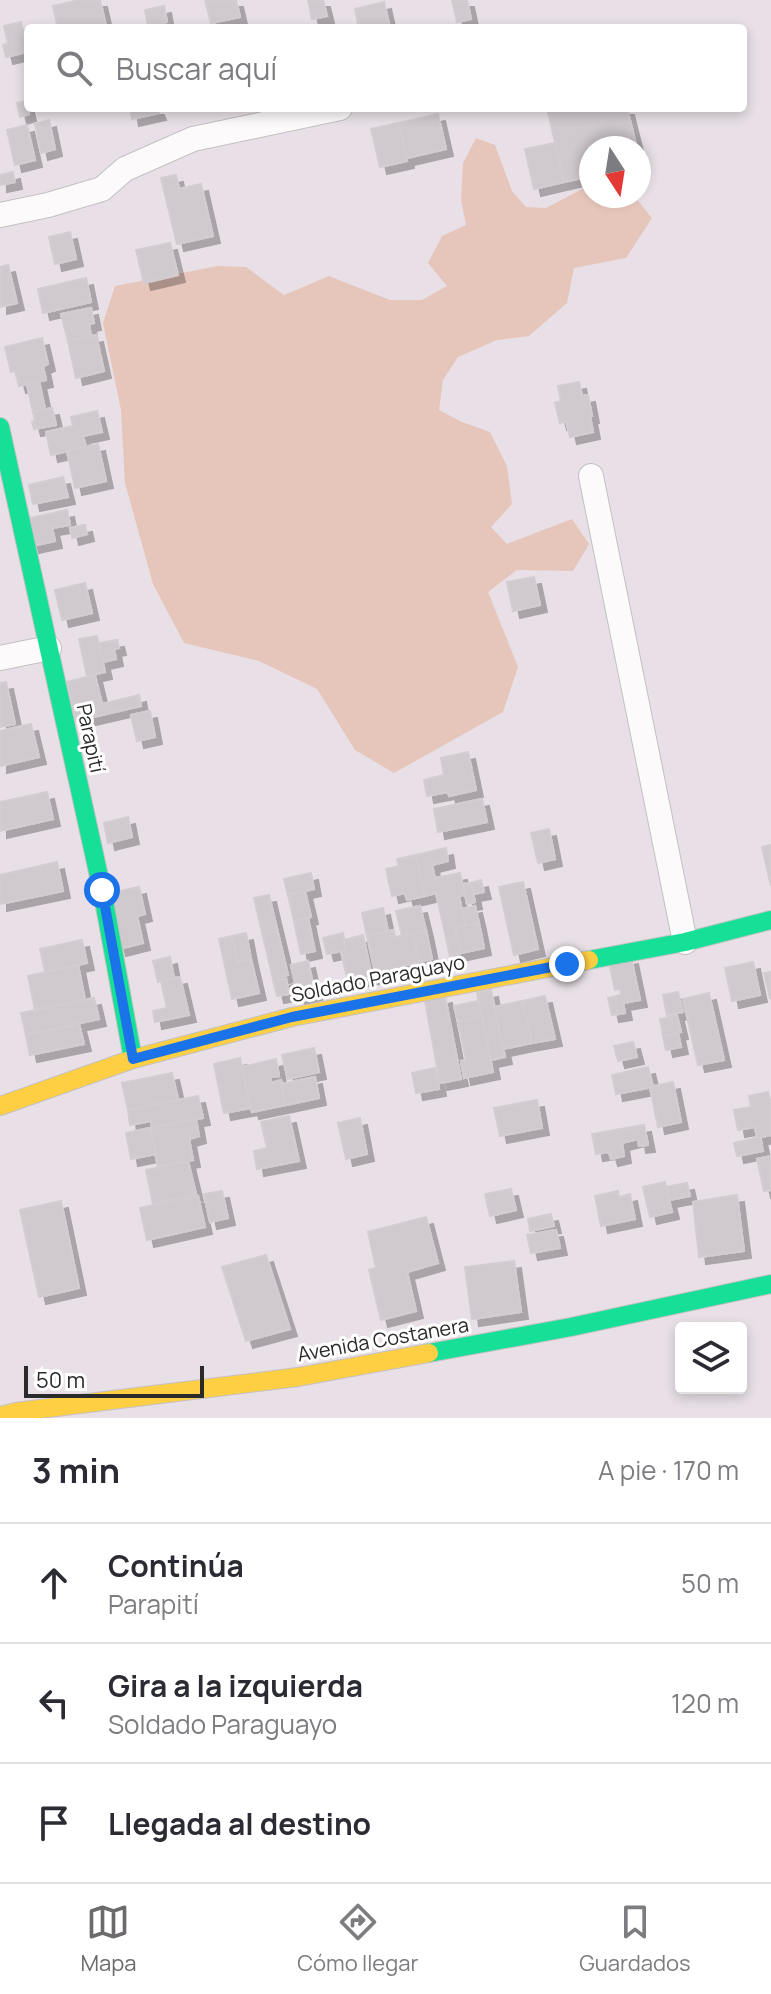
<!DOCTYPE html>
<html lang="es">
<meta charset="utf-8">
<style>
body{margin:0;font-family:Manrope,sans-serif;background:#f2f2f3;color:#2b2b33}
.controls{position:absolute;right:24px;bottom:24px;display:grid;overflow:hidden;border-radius:8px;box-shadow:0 4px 12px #0003}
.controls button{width:72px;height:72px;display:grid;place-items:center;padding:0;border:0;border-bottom:2px solid #e1e1e2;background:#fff;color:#2b2b33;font:40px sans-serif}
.compass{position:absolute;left:579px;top:136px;width:72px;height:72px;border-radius:50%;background:#fff;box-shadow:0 4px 12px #0003;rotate:168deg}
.scale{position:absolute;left:24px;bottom:20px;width:180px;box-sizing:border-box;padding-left:8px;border:4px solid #2a2a2a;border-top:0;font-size:22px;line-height:28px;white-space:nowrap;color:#2a2a2a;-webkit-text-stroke:6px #fff;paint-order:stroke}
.stop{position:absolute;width:24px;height:24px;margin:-18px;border:6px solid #1a73e8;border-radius:50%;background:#fff}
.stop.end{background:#1a73e8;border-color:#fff;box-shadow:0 2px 8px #0008}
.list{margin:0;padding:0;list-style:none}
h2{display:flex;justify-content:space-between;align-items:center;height:104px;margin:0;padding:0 32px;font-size:34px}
h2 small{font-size:26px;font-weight:400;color:#7c7c81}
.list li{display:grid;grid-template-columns:52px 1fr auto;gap:24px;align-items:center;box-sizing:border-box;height:120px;padding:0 32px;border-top:2px solid #e1e1e2}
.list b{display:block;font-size:30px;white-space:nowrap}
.list p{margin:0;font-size:26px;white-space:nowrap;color:#7c7c81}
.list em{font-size:26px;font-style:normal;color:#7c7c81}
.icon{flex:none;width:44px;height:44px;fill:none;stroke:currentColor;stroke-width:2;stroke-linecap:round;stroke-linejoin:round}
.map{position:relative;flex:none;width:771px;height:1418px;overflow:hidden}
.search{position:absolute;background:#fff;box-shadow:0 4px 12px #0003;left:24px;right:24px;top:24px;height:88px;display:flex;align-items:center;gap:20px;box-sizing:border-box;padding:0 28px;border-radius:8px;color:#7c7c81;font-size:30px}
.sheet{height:464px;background:#fff}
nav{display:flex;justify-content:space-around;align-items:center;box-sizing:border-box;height:112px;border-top:2px solid #e1e1e2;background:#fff;font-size:22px;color:#7c7c81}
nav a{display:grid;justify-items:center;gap:4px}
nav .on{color:#6c6a6c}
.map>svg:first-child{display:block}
.green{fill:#e6c6bb}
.building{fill:#d0cacf;stroke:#d3ccd1;stroke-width:2;filter:url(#shadow)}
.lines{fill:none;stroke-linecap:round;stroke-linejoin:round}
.street-casing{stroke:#c2c1c2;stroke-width:26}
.fast-casing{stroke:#c2c1c2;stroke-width:20}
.slow-casing{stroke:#c2c1c2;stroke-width:20}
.street{stroke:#fcfafb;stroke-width:24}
.fast{stroke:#16e098;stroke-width:18}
.slow{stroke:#ffcf43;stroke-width:18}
.route{stroke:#1a73e8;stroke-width:10}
.labels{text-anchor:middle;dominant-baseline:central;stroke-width:6;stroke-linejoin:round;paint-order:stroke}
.street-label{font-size:20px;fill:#2a2a2a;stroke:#fff}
</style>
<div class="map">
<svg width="771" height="1418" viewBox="0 0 771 1418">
<defs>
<filter id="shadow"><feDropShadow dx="7" dy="7" stdDeviation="0" flood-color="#0004"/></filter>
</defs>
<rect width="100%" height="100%" fill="#e8e0e6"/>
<path class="green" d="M 476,138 L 495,145 L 512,191 L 526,207 L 546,208 L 584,188 L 591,188 L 591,196 L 634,196 L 652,218 L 626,258 L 574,268 L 567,303 L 529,336 L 497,340 L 458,357 L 443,380 L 439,410 L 462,422 L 490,432 L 507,466 L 512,504 L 491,527 L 507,544 L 572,519 L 589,544 L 573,571 L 517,570 L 488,592 L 518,667 L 503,712 L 394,773 L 355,750 L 317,689 L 259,661 L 184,643 L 153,584 L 125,483 L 121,410 L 103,323 L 115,286 L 218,266 L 246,267 L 284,295 L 329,276 L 390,300 L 422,300 L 447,286 L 428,263 L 442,236 L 466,225 L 461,200 L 463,163 Z"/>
<g class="building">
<path d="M 79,0 L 100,0 L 106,26 L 97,28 L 58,28 L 53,6 Z"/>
<path d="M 205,0 L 236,0 L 240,17 L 211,23 Z"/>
<path d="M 308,0 L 323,0 L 327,16 L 312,19 Z"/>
<path d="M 452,0 L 467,0 L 471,19 L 457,22 Z"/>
<path d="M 384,2 L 390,28 L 359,28 L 355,9 Z"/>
<path d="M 164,6 L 167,22 L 148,26 L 145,10 Z"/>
<path d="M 21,22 L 27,52 L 6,57 L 3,45 L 8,43 L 4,26 Z"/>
<path d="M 26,101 L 29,114 L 20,117 L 17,103 Z"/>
<path d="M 130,108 L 157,108 L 159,113 L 132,119 Z"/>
<path d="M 547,108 L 627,108 L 637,148 L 591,148 L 591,176 L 564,182 Z"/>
<path d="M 438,114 L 446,149 L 407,158 L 399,123 Z"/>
<path d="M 49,120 L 55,149 L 41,153 L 35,124 Z"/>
<path d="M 399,123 L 407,161 L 380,167 L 371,129 Z"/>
<path d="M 27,125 L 35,160 L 15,165 L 7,130 Z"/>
<path d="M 555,143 L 564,182 L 534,189 L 525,149 Z"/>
<path d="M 13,172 L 15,182 L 0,185 L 0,175 Z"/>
<path d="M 176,175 L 179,189 L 201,184 L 213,236 L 177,244 L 161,178 Z"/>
<path d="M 70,232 L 76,259 L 55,264 L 49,237 Z"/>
<path d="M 170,243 L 178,275 L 144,283 L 136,250 Z"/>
<path d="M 8,265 L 17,303 L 0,307 L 0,267 Z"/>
<path d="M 86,278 L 91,302 L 43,313 L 38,289 Z"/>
<path d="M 91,308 L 94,323 L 89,324 L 91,336 L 68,341 L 61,314 Z"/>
<path d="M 96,335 L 104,371 L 76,378 L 68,341 Z"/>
<path d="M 42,338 L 48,364 L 43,366 L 46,380 L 19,386 L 15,371 L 11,372 L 5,347 Z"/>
<path d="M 39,381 L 45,409 L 33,412 L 27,384 Z"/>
<path d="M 579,382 L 582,396 L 588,395 L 592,416 L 590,416 L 593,432 L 570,437 L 566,421 L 560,423 L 555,403 L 561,401 L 558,386 Z"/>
<path d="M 52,408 L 56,425 L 34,429 L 32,422 L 35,421 L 33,412 Z"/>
<path d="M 97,411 L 102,432 L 83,436 L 86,447 L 51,455 L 46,432 L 73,426 L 71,417 Z"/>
<path d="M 98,444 L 106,481 L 75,488 L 67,451 Z"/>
<path d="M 63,477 L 68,497 L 33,504 L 29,485 Z"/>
<path d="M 67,510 L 70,525 L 52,528 L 55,541 L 32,546 L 26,519 Z"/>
<path d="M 85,525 L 87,534 L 72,538 L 70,528 Z"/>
<path d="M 534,577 L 540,605 L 513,611 L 507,582 Z"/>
<path d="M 85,583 L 92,613 L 62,620 L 55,590 Z"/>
<path d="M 97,636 L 105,672 L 87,676 L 79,639 Z"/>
<path d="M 117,640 L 119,648 L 114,649 L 116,659 L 103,662 L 99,643 Z"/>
<path d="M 95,675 L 102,704 L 139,695 L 141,706 L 76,721 L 67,682 Z"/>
<path d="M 6,682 L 15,724 L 0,727 L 0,683 Z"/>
<path d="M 150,711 L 155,737 L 137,741 L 131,715 Z"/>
<path d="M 31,724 L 39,757 L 0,766 L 0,731 Z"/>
<path d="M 468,752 L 476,790 L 449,796 L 448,792 L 427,796 L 424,780 L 444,775 L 441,758 Z"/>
<path d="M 47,792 L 53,819 L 0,831 L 0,802 Z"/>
<path d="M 482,799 L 487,822 L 438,832 L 434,809 Z"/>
<path d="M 128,817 L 132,837 L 108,843 L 104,823 Z"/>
<path d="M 549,829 L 555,859 L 538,863 L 531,833 Z"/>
<path d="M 771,845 L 771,886 L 762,847 Z"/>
<path d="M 446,848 L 448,861 L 432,865 L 435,878 L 460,873 L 465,895 L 459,896 L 465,926 L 455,928 L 461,953 L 450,956 L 436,893 L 425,896 L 416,855 Z"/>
<path d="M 416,855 L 425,896 L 407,900 L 405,893 L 392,896 L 386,869 L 399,866 L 397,859 Z"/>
<path d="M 57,862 L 63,891 L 0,904 L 0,875 Z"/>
<path d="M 311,873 L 314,889 L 288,895 L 284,879 Z"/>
<path d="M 481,880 L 484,892 L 473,894 L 471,883 Z"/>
<path d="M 523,882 L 538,949 L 514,955 L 499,887 Z"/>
<path d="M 471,883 L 475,902 L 467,904 L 463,884 Z"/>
<path d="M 139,887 L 145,914 L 137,916 L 143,943 L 119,949 L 107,894 Z"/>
<path d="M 305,891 L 311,917 L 294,921 L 288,895 Z"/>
<path d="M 269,895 L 288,975 L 277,977 L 278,980 L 286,978 L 289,994 L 277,996 L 254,898 Z"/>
<path d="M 420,906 L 426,930 L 402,936 L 396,911 Z"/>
<path d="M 475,906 L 479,923 L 465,926 L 462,909 Z"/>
<path d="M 383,908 L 388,931 L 367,936 L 362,913 Z"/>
<path d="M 308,918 L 315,951 L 301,954 L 294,921 Z"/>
<path d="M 479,923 L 484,948 L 461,953 L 455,928 Z"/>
<path d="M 393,930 L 395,937 L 413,934 L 419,962 L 375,972 L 367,936 Z"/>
<path d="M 426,930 L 432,959 L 419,962 L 413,934 Z"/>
<path d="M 246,933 L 251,959 L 238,962 L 232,936 Z"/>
<path d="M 343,933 L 346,950 L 327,954 L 323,938 Z"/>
<path d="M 363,935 L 372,977 L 348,982 L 341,951 L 346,950 L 344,940 Z"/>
<path d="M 232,936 L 238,962 L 251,959 L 259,993 L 232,999 L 219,939 Z"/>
<path d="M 82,940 L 87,963 L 45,972 L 40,949 Z"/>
<path d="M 170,957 L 174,978 L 158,982 L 153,961 Z"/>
<path d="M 631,957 L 640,1000 L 623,1003 L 625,1013 L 612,1015 L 608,998 L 621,995 L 620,989 L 615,990 L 609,962 Z"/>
<path d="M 308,961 L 315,993 L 298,997 L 291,965 Z"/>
<path d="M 753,962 L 760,995 L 732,1001 L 725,968 Z"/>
<path d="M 78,965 L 85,1000 L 35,1010 L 28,976 Z"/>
<path d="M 771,972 L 771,998 L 770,998 L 764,973 Z"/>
<path d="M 180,977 L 189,1015 L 155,1022 L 153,1011 L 167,1008 L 161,981 Z"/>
<path d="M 491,990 L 505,1057 L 491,1060 L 477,993 Z"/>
<path d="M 678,992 L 683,1012 L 667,1015 L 663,995 Z"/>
<path d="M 709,993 L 724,1060 L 698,1065 L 683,999 Z"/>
<path d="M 445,996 L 461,1079 L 440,1083 L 425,1001 Z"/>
<path d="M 545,996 L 555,1039 L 532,1043 L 522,1001 Z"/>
<path d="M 94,998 L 99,1019 L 26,1035 L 21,1013 Z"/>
<path d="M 478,1001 L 482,1016 L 458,1022 L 454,1006 Z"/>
<path d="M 522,1001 L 532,1043 L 503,1049 L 494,1007 Z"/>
<path d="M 677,1015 L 681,1032 L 663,1036 L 660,1019 Z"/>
<path d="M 482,1016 L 493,1072 L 464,1078 L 461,1061 L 466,1060 L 458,1022 Z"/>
<path d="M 79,1024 L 84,1044 L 30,1055 L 26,1035 Z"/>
<path d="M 678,1033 L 681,1047 L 666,1050 L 663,1036 Z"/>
<path d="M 633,1042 L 637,1057 L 618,1061 L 614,1046 Z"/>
<path d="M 314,1048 L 319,1072 L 288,1079 L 282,1055 Z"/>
<path d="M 240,1058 L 251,1108 L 224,1113 L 214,1064 Z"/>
<path d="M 276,1059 L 279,1076 L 270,1077 L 271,1083 L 281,1080 L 286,1105 L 252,1112 L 242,1067 Z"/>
<path d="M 648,1067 L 653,1087 L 616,1094 L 612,1075 Z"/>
<path d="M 435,1068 L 439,1089 L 416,1093 L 412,1073 Z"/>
<path d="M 172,1073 L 178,1099 L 128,1110 L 122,1083 Z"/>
<path d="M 315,1077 L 319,1098 L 286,1105 L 281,1084 Z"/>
<path d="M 673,1082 L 681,1122 L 658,1127 L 650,1087 Z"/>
<path d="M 768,1092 L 771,1106 L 771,1135 L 757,1138 L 755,1127 L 738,1130 L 734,1110 L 751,1107 L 749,1096 Z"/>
<path d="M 198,1096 L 203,1118 L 152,1127 L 151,1121 L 130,1125 L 128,1110 Z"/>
<path d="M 537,1100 L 542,1128 L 500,1136 L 494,1108 Z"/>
<path d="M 289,1116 L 299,1161 L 257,1169 L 254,1151 L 267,1148 L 261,1122 Z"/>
<path d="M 360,1118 L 367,1154 L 346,1159 L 338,1123 Z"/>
<path d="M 196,1119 L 199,1136 L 189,1139 L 193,1160 L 158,1167 L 150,1128 Z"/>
<path d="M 644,1125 L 648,1145 L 639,1146 L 638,1139 L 622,1143 L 624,1156 L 611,1159 L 609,1152 L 596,1154 L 592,1134 Z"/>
<path d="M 150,1128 L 156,1154 L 131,1159 L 126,1133 Z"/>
<path d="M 760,1137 L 763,1151 L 737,1156 L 734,1143 Z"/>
<path d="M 771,1156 L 771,1190 L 764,1191 L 757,1159 Z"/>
<path d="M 188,1161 L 196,1194 L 153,1204 L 146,1170 Z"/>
<path d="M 665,1182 L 672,1212 L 650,1217 L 643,1187 Z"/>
<path d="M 687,1183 L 690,1196 L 669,1200 L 666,1187 Z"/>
<path d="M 511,1189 L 516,1210 L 490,1216 L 485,1194 Z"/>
<path d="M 222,1191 L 228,1218 L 210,1222 L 204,1194 Z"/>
<path d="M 618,1191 L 619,1197 L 630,1194 L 635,1219 L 601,1226 L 595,1196 Z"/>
<path d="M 737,1195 L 744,1251 L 699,1257 L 693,1202 Z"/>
<path d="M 198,1196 L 205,1227 L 147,1240 L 140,1208 Z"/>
<path d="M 61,1201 L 79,1288 L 39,1297 L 20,1210 Z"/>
<path d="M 551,1214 L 554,1226 L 530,1231 L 528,1219 Z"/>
<path d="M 426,1217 L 438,1263 L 407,1272 L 416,1311 L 381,1320 L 369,1270 L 376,1268 L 368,1232 Z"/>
<path d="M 556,1230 L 560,1248 L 531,1253 L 527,1235 Z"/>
<path d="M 266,1255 L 290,1329 L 246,1341 L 222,1267 Z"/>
<path d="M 514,1261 L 521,1312 L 472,1319 L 465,1267 Z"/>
</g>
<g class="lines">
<defs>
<g id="street">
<path d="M 0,215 L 48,205 L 102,189 L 125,169 L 193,139 L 340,108"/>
<path d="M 591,476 L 685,942"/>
<path d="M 0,658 L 49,648"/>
</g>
<g id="fast">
<path d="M 0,427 L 102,890 L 133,1059"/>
<path d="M 589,960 L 685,942 L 771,920"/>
<path d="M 429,1353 L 571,1327 L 771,1284"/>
</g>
<g id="slow">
<path d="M 0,1106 L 133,1059 L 292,1017 L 589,960"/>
<path d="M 0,1416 L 16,1412 L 298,1377 L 429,1353"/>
</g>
</defs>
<use href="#street" class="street-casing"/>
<use href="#fast" class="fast-casing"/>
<use href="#slow" class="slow-casing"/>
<use href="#street" class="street"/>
<use href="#fast" class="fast"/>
<use href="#slow" class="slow"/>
</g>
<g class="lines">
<path class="route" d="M 102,890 L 133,1059 L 292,1017 L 567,964"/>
</g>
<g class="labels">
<g class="street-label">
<text transform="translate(91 738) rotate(78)">Parapití</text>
<text transform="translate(378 978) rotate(-11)">Soldado Paraguayo</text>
<text transform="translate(383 1339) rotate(-10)">Avenida Costanera</text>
</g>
</g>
</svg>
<div class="controls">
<button><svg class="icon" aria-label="layers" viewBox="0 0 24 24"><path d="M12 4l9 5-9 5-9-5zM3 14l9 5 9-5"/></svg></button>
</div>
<svg class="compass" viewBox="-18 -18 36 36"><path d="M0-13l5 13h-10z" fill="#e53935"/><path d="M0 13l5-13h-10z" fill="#7c7c81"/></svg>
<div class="scale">50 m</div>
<div class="stop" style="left:102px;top:890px"></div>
<div class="stop end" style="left:567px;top:964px"></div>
<div class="search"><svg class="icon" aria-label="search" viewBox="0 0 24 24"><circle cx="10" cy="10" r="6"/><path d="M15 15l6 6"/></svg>Buscar aquí</div>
</div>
<section class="sheet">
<h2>3 min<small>A pie · 170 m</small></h2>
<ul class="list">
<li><svg class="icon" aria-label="ahead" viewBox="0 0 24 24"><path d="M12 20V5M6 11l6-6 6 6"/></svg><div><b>Continúa</b><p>Parapití</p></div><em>50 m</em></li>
<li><svg class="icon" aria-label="left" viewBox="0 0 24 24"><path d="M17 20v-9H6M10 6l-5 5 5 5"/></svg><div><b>Gira a la izquierda</b><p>Soldado Paraguayo</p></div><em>120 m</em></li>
<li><svg class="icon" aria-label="arrive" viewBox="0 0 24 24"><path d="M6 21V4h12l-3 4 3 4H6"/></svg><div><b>Llegada al destino</b></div></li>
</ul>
</section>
<nav>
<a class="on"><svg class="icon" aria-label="map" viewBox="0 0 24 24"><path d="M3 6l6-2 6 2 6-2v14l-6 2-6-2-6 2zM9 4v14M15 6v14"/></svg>Mapa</a>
<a><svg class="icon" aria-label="directions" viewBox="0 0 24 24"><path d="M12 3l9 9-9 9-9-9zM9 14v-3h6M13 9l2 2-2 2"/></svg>Cómo llegar</a>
<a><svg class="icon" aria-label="saved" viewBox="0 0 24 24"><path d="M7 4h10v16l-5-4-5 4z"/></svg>Guardados</a>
</nav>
